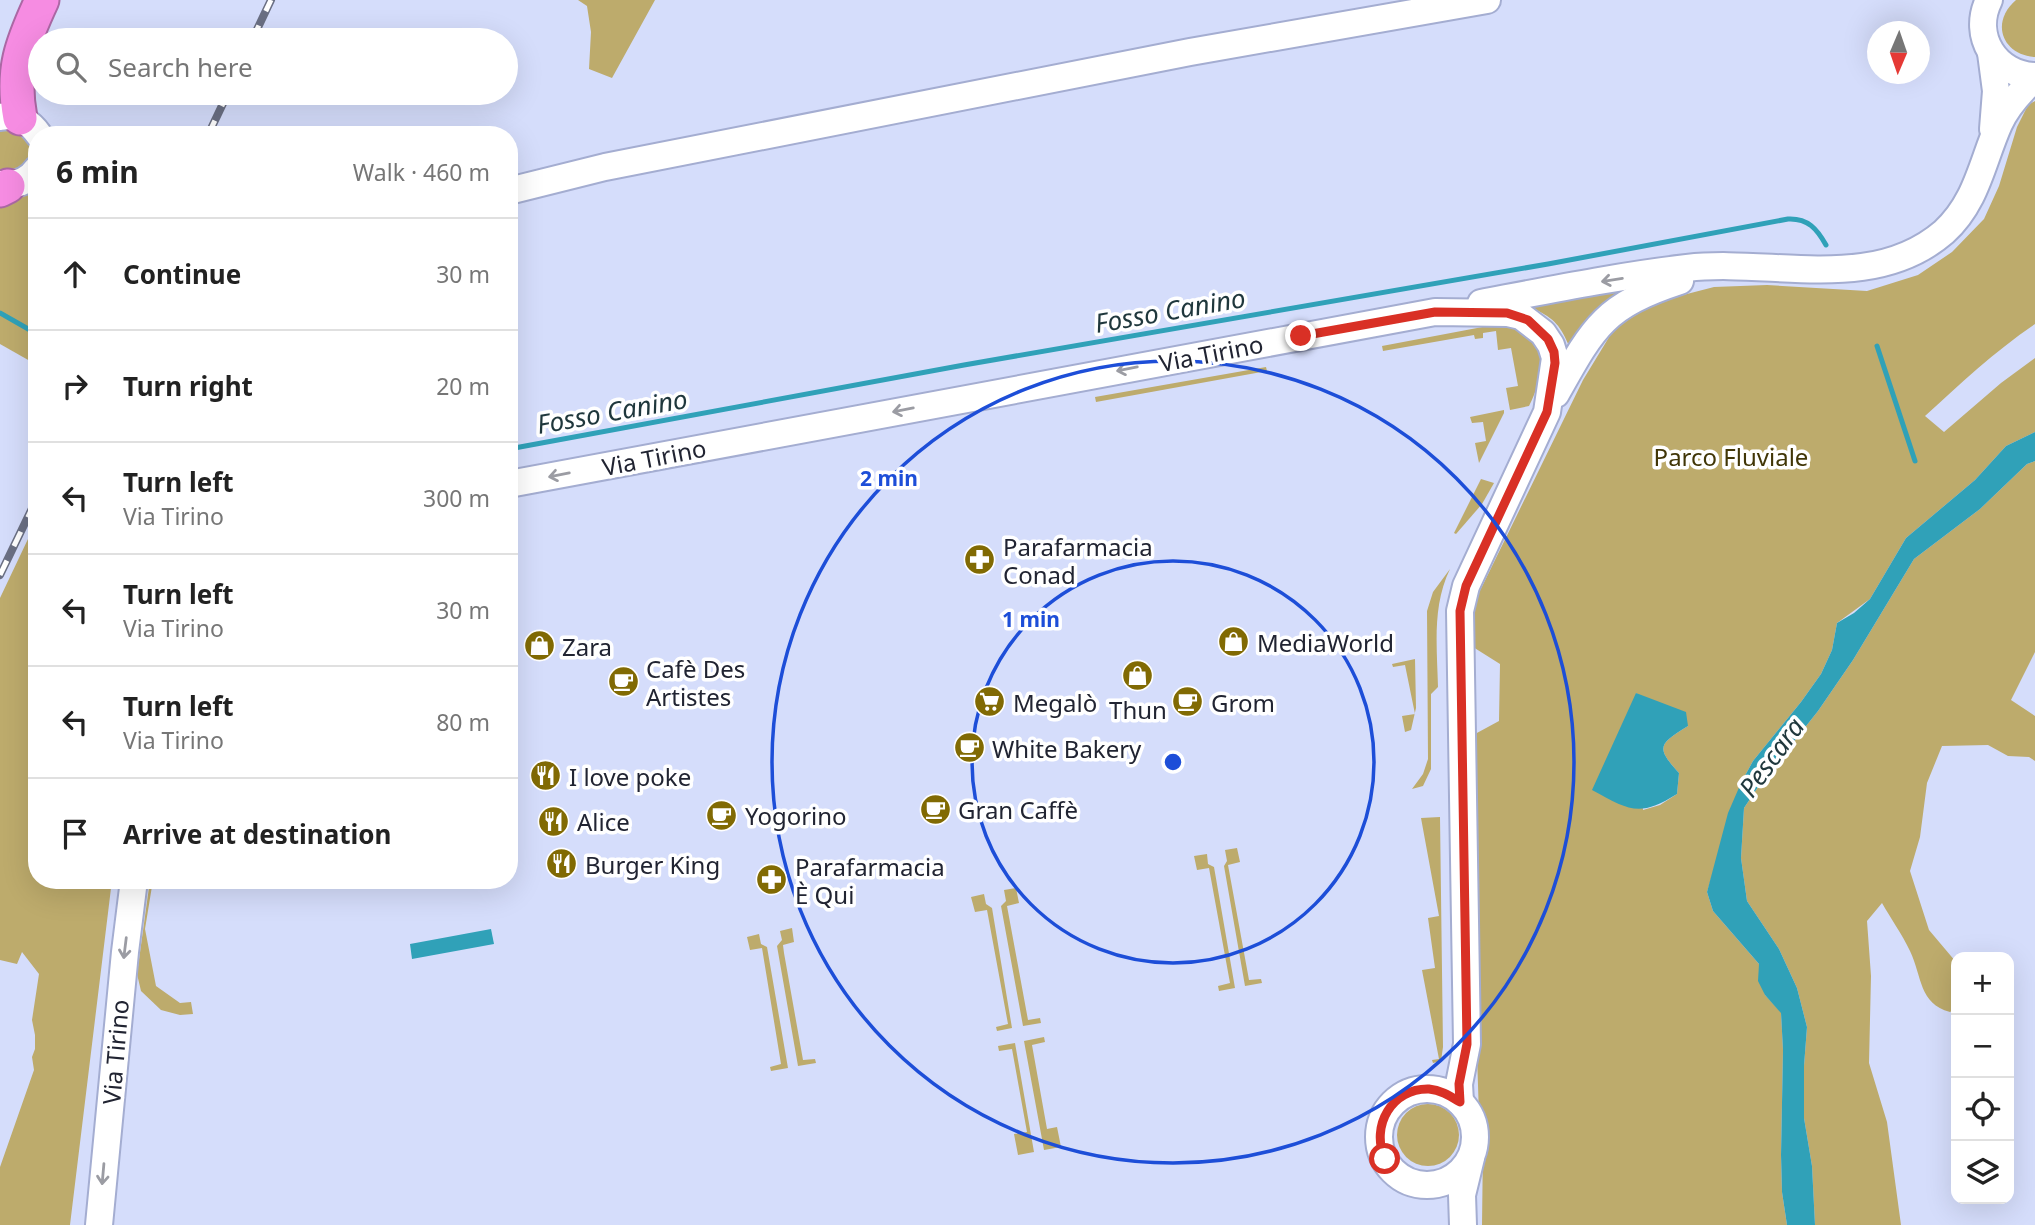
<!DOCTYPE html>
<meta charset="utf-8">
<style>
body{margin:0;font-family:"Noto Sans",sans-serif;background:#f6f6f6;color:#222}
.controls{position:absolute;right:21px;bottom:21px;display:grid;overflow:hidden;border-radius:14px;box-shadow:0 7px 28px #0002}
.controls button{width:63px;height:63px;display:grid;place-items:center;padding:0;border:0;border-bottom:2px solid #e0e0e0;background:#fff;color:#222;font:35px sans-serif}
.compass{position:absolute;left:1867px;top:21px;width:63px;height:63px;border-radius:50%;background:#fff;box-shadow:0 7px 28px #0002;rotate:182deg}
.stop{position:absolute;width:21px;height:21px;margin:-16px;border:5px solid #d93025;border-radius:50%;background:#fff}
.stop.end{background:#d93025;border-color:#fff;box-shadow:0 2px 7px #0008}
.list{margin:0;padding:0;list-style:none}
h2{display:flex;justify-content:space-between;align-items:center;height:91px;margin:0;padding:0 28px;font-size:30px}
h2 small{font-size:23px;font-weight:400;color:#767676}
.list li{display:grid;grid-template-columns:46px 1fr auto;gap:21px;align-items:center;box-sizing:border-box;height:112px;padding:0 28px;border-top:2px solid #e0e0e0}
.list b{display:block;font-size:26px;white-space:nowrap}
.list p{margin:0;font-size:23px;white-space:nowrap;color:#767676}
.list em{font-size:23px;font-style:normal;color:#767676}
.icon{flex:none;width:38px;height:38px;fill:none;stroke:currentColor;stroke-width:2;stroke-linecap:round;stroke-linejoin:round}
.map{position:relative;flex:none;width:2035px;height:1225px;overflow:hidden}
.search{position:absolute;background:#fff;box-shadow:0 7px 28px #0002;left:28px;top:28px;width:490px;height:77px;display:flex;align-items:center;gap:18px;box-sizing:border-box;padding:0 24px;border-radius:38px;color:#767676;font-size:26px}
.panel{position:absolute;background:#fff;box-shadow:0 7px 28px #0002;left:28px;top:126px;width:490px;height:763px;border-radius:28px}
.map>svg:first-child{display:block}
.green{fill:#bdab6c;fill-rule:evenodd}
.water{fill:#30a1b8}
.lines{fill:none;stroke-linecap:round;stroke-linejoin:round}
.stream{stroke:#30a1b8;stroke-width:5}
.secondary-casing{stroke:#a4add1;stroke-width:30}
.highway-casing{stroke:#ab68a4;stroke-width:37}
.secondary{stroke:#fff;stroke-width:26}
.highway{stroke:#f68ce2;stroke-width:33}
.rail-casing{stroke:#6a6f83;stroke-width:8}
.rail{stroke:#fff;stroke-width:5;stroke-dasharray:16;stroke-linecap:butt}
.oneway{stroke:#9b9ca3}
.route{stroke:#d93025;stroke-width:9}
.ring{fill:none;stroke:#1d4ed8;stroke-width:3.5}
.labels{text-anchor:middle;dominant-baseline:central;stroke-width:7;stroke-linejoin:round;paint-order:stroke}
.street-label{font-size:24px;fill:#212432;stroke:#fff}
.park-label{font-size:24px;fill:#413607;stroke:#fff}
.poi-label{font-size:24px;fill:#212432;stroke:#fff;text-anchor:start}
.water-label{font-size:26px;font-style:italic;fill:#1f373c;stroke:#fff}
.centre{fill:#1d4ed8;stroke:#fff;stroke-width:3.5}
.ring-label{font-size:21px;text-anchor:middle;font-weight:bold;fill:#1d4ed8;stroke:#fff;stroke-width:7;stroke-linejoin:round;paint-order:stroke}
</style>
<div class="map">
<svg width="2035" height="1225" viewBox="0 0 2035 1225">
<rect width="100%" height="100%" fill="#d5ddfb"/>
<g class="green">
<path d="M 578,0 L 655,0 L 612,78 L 589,69 L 591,32 L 587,6 Z"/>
<path d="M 2016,0 L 2035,0 L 2035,57 C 2002,55 1990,22 2016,0 Z"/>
<path d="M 2035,101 L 2035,324 C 1995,351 1960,384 1925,416 L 1944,432 L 2001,383 L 2035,358 L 2035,432 L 2006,446 L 1975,480 L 1906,538 L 1870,599 L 1837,623 L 1832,650 L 1821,674 L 1801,702 L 1753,761 L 1741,783 L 1707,892 L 1713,911 L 1759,964 L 1765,995 L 1781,1012 L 1783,1050 L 1781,1155 L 1782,1192 L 1787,1225 L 1482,1225 L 1483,1145 L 1479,1116 L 1477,1055 L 1475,734 L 1499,721 L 1500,664 L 1473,647 L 1472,607 L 1583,380 L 1614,329 L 1656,302 L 1714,287 L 1767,285 L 1867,291 L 1918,275 L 1952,252 L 1984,219 L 1999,186 L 2017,127 L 2028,105 ZM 1636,693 L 1688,726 C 1659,744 1655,747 1679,773 L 1677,794 L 1660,805 L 1643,810 Z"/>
<path d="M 17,128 L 31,143 C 33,162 19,176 0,169 L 0,129 Z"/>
<path d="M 31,194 L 37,195 L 37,365 L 0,344 L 0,202 L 11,197 Z"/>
<path d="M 1627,290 L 1570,348 C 1560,325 1556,320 1533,308 L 1537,305 Z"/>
<path d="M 1493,325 C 1546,327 1550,365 1529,406 L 1510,410 L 1506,388 L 1518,386 L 1511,348 L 1498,350 L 1496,331 L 1483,333 L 1483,338 L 1475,339 L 1474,335 L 1383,351 L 1382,346 Z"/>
<path d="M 1266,367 L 1267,371 L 1096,402 L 1095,397 Z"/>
<path d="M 1504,410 L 1504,413 L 1479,463 L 1475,443 L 1486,441 L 1483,422 L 1472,423 L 1470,417 Z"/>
<path d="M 2035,461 L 2035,652 L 2011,700 L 2035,716 L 2035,761 L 2029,757 L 2008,756 L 1988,745 L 1942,746 L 1927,783 L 1920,837 L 1910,871 L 1929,930 L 1956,962 L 1956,1008 L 1950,1012 C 1919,1004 1922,976 1910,951 C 1902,934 1891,919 1882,903 L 1867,921 L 1871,976 L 1869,1063 L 1887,1122 L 1901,1225 L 1815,1225 L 1812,1166 L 1804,1118 L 1804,1066 L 1807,1027 L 1797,988 L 1779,949 L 1747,901 L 1741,858 L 1744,808 L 1760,784 L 1818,711 L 1853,660 L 1914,559 L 1980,509 L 2027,464 Z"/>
<path d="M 1481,479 L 1494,483 L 1482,504 L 1456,534 L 1454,533 Z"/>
<path d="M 37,520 L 37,880 L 112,880 L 70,1225 L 0,1225 L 0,1167 L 34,1070 L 32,1057 L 35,1049 L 35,1035 L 32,1020 L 39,974 L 22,952 L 17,964 L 0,960 L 0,598 Z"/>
<path d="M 1450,569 C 1432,606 1437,647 1438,687 L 1431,694 L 1431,769 L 1423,786 L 1412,789 L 1423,774 L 1428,759 L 1427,611 L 1433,592 Z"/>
<path d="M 1415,659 L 1416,708 L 1411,730 L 1405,732 L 1402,716 L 1415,714 L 1405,665 L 1393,667 L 1392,664 Z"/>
<path d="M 1440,817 L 1443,1047 L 1441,1061 L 1433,1063 L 1432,1060 L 1439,1059 L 1422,970 L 1435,968 L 1428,918 L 1439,916 L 1421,818 Z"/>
<path d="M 1237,848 L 1240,862 L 1228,865 L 1249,980 L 1261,979 L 1262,983 L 1245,986 L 1224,866 L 1227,861 L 1225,850 Z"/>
<path d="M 1207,854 L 1208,864 L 1214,867 L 1235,988 L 1219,991 L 1218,986 L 1230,983 L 1209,868 L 1197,870 L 1194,856 Z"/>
<path d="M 150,880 L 153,880 L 145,929 L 156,986 L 180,1003 L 191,1002 L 193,1014 L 180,1015 L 161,1010 L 141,991 L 137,974 Z"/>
<path d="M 1016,888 L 1019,903 L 1007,906 L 1028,1020 L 1040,1018 L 1041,1023 L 1023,1026 L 1001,906 L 1006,901 L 1004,890 Z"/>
<path d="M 984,894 L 986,904 L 992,908 L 1012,1028 L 997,1031 L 996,1027 L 1008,1024 L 987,910 L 975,912 L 971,897 Z"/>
<path d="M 792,928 L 794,942 L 783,945 L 784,953 L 803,1060 L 815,1059 L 816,1063 L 798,1066 L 777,946 L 782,940 L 780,931 Z"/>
<path d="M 759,934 L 761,944 L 767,947 L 788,1068 L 771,1071 L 770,1067 L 781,1064 L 762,948 L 750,950 L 747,937 Z"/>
<path d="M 1044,1037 L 1045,1042 L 1032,1045 L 1047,1129 L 1057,1127 L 1061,1147 L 1044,1150 L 1024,1041 Z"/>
<path d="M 1015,1043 L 1034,1152 L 1018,1155 L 1014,1134 L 1027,1132 L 1012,1049 L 999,1051 L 998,1046 Z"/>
<circle cx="1428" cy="1135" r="31"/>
</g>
<g class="water">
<path d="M 2035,432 L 2035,461 L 2027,464 L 1980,509 L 1914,559 L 1853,660 L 1818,711 L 1760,784 L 1744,808 L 1741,858 L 1747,901 L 1779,949 L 1797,988 L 1807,1027 L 1804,1066 L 1804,1118 L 1812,1166 L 1815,1225 L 1787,1225 L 1782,1192 L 1781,1155 L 1783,1050 L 1781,1013 L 1765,995 L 1758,981 L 1759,964 L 1713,911 L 1707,892 L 1728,813 L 1741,783 L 1753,761 L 1801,702 L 1821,674 L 1832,650 L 1837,623 L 1854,613 L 1870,599 L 1906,538 L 1975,480 L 2006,446 Z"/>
<path d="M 1636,693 L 1686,712 L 1688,726 C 1659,744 1655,747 1679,773 L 1677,794 C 1639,818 1629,810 1592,790 Z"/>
<path d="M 491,929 L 494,944 L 412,959 L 410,944 Z"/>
</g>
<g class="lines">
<g class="stream">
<path d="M 0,313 L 37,334"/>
<path d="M 1877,346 L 1915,461"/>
<path d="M 509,449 L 964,365 L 1548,264 L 1788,219 C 1808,218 1817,229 1826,245"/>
</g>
<defs>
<g id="secondary">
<path d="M 1989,0 C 1971,36 1996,75 2035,76"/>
<path d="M 1991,53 L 1996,91 L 1993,129"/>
<path d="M 0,117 C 17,114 29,121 39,135"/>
<path d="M 0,184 C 15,186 28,182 37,169"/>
<path d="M 509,191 L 605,167 L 1190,52 L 1487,0"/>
<path d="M 1481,303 C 1549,290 1618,276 1687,268 C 1772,258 1872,294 1944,232 C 1977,202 1982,162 1999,124 C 2007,106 2020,92 2035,78"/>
<path d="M 1556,394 C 1594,326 1604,306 1680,281"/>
<path d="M 509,484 L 1435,312 L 1508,313 L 1521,316 L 1543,333 L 1551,345 L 1555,358 L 1547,412 L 1466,586 L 1460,611 L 1467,1044 L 1459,1084 L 1460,1102"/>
<circle cx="1427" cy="1137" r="48"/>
<path d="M 99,1225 L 125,952 L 134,880"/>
<path d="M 1463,1225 L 1462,1195 L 1471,1158"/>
</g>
<g id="highway">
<path d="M 20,118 C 11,70 22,43 42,0"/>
<path d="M 0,190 L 8,186"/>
</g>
</defs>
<use href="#secondary" class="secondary-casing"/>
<use href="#highway" class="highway-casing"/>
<use href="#secondary" class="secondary"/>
<use href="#highway" class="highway"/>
<defs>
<g id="rail">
<path d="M 252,40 L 271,0"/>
<path d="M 208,135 L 228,93"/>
<path d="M 0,575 L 37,498"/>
</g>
</defs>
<use href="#rail" class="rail-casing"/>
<use href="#rail" class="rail"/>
</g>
<defs><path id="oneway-shaft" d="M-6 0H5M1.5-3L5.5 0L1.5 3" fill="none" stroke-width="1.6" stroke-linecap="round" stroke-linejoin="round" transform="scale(1.75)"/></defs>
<g class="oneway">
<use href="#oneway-shaft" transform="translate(1612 280) rotate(171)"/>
<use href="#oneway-shaft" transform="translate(1127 369) rotate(169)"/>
<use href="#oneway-shaft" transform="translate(903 410) rotate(169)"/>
<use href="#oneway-shaft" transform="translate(559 475) rotate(169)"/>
<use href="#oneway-shaft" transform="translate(125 948) rotate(97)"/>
<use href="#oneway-shaft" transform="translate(103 1174) rotate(95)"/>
</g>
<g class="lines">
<path class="route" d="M 1301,336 L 1435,312 L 1507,313 L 1528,320 L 1548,339 L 1554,352 L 1555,363 L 1547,412 L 1466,586 L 1460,611 L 1467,1044 L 1459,1084 L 1460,1102 C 1450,1096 1441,1090 1429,1089 C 1392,1088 1370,1126 1385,1159"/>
</g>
<g class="ring">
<circle cx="1173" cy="762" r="201"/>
<circle cx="1173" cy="762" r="401"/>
</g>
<defs>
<symbol id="pharmacy-disc" viewBox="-11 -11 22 22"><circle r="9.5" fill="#816a03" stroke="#fff"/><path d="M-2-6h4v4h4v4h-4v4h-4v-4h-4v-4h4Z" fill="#fff"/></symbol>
<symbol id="shop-disc" viewBox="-11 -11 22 22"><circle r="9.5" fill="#816a03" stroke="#fff"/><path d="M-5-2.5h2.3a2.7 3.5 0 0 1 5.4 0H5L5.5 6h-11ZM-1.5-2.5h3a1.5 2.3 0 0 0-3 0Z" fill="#fff"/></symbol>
<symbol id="cafe-disc" viewBox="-11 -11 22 22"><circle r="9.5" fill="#816a03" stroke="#fff"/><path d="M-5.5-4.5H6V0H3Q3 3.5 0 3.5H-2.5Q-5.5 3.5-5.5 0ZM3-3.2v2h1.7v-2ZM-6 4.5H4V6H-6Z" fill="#fff"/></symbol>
<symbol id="supermarket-disc" viewBox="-11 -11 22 22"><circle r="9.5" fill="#816a03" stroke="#fff"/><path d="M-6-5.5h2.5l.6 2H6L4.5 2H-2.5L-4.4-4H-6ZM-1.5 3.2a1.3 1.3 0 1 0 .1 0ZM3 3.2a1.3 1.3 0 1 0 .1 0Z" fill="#fff"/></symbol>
<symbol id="restaurant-disc" viewBox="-11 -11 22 22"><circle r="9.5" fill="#816a03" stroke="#fff"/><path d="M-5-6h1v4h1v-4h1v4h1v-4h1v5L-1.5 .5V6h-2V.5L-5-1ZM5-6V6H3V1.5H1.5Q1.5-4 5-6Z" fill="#fff"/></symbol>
</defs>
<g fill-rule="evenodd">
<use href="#pharmacy-disc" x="962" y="542" width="35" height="35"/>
<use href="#shop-disc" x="1216" y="624" width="35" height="35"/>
<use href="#shop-disc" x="522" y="628" width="35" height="35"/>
<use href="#shop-disc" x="1120" y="658" width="35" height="35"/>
<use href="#cafe-disc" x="606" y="664" width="35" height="35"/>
<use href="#supermarket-disc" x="972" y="684" width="35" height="35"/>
<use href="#cafe-disc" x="1170" y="684" width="35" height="35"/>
<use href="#cafe-disc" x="952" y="730" width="35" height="35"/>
<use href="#restaurant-disc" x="528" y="758" width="35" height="35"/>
<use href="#cafe-disc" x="918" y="792" width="35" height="35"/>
<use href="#cafe-disc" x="704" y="798" width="35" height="35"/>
<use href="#restaurant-disc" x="536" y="804" width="35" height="35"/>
<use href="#restaurant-disc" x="544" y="846" width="35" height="35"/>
<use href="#pharmacy-disc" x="754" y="862" width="35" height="35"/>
</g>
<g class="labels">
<g class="street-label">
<text transform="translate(1211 353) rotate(-11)">Via Tirino</text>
<text transform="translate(654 457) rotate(-11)">Via Tirino</text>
<text transform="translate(115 1052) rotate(-85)">Via Tirino</text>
</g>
<g class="park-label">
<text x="1731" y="456">Parco Fluviale</text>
</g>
<g class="poi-label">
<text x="1003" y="546">Parafarmacia<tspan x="1003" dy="28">Conad</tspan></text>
<text x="1257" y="642">MediaWorld</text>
<text x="562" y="646">Zara</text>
<text x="646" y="668">Cafè Des<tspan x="646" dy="28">Artistes</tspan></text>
<text x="1013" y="702">Megalò</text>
<text x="1211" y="702">Grom</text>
<text x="1138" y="709" text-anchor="middle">Thun</text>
<text x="992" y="748">White Bakery</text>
<text x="569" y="776">I love poke</text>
<text x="958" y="809">Gran Caffè</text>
<text x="745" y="815">Yogorino</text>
<text x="577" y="821">Alice</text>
<text x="585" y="864">Burger King</text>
<text x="795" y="866">Parafarmacia<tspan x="795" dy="28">È Qui</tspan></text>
</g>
<g class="water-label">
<text transform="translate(1170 310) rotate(-10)">Fosso Canino</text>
<text transform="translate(612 411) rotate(-10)">Fosso Canino</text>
<text transform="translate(1771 757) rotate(-54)">Pescara</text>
</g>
</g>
<circle cx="1173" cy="762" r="10" class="centre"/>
<g class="ring-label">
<text x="889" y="486">2 min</text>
<text x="1031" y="627">1 min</text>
</g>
</svg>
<div class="controls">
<button>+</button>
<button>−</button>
<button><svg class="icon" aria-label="locate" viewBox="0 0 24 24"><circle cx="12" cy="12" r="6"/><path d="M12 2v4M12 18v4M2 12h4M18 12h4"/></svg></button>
<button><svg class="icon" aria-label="layers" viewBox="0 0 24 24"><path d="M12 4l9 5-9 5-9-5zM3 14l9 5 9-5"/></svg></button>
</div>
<svg class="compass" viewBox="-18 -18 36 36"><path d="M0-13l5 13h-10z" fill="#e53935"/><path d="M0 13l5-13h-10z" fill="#767676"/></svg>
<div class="stop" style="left:1385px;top:1159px"></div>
<div class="stop end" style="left:1301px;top:336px"></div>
<div class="search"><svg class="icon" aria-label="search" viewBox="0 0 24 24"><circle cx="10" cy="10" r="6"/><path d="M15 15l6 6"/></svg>Search here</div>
<section class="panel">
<h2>6 min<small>Walk · 460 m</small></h2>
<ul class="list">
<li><svg class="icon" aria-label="ahead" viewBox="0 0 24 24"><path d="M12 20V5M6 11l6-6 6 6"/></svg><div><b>Continue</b></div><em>30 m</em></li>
<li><svg class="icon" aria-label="right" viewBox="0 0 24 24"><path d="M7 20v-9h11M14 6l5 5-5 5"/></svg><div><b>Turn right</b></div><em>20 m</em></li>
<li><svg class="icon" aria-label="left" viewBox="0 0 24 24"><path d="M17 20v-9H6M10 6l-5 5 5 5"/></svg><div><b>Turn left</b><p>Via Tirino</p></div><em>300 m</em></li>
<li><svg class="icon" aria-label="left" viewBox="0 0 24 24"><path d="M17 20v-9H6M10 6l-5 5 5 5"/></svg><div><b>Turn left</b><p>Via Tirino</p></div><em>30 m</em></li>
<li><svg class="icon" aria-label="left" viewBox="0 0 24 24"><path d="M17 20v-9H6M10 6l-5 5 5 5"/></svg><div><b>Turn left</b><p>Via Tirino</p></div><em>80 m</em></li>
<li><svg class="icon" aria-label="arrive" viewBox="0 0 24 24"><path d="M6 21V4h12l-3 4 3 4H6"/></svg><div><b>Arrive at destination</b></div></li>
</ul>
</section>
</div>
